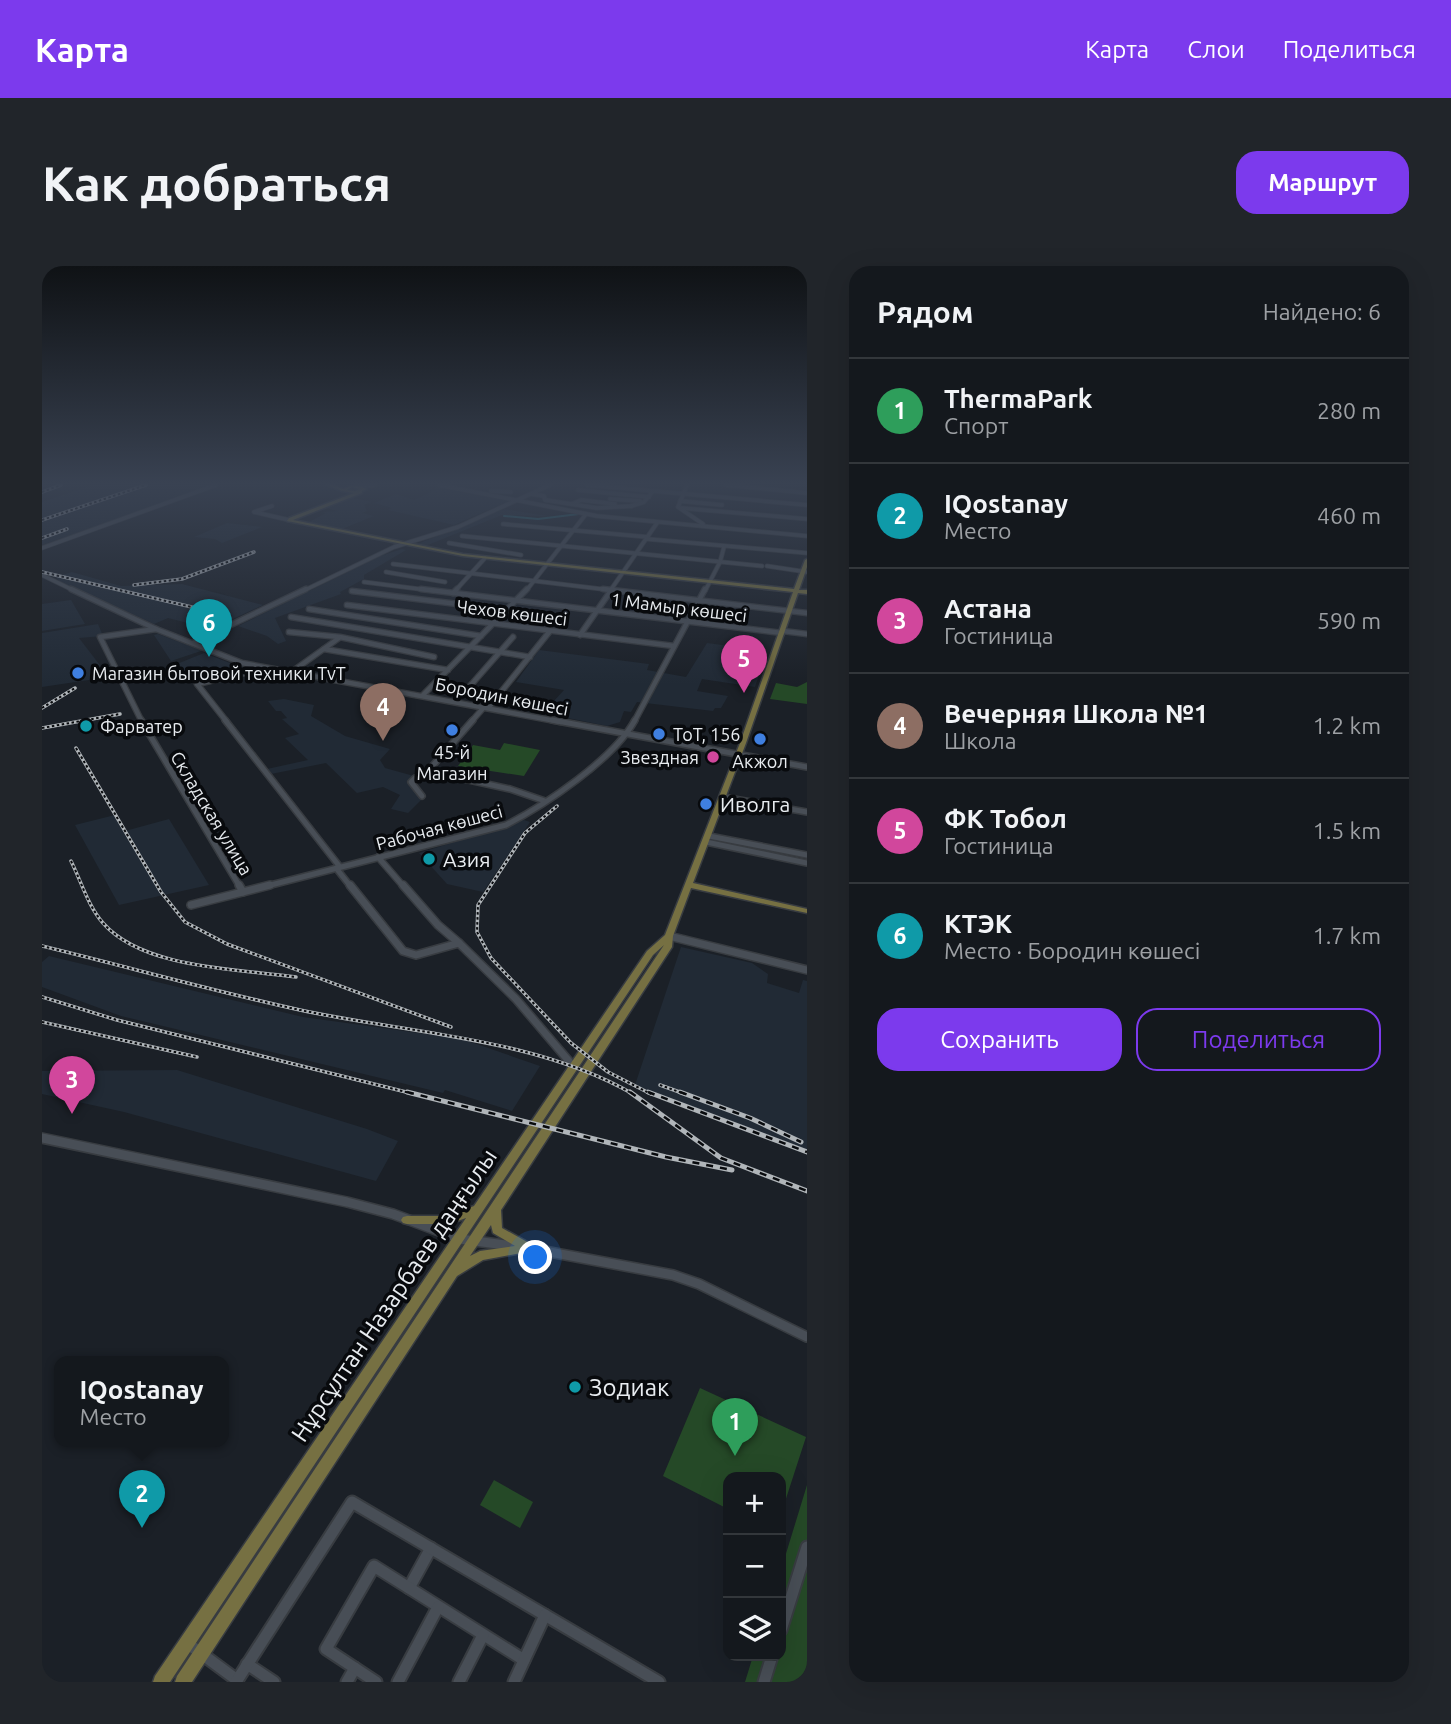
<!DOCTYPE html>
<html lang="ru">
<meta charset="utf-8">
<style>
body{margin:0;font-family:Ubuntu,sans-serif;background:#21252a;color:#f1f3f6}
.controls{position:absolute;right:21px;bottom:21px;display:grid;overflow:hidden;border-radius:14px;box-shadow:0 7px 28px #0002}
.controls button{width:63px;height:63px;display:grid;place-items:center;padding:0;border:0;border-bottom:2px solid #33373b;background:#14181d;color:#f1f3f6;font:35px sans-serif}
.you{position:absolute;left:494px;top:992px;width:24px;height:24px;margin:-18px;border:5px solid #fff;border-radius:50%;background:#1a73e8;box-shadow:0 0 0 10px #1a73e833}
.badge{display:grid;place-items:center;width:46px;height:46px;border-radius:50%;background:#7c3aed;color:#fff;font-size:23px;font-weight:700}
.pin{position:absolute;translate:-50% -58px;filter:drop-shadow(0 2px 4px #0008)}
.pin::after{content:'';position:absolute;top:37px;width:24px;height:21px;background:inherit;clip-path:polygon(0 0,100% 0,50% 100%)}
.popup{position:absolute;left:12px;top:1090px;width:175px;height:91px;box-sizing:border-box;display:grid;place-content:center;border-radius:14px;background:#14181d;filter:drop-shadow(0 2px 5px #0005);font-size:23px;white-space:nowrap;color:#9da0a4}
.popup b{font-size:26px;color:#f1f3f6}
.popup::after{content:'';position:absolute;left:50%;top:100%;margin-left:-14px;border:14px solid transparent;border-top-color:#14181d}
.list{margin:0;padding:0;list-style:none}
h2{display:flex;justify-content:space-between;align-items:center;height:91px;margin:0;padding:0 28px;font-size:30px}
h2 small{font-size:23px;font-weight:400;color:#9da0a4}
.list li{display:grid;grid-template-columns:46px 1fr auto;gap:21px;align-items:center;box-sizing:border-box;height:105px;padding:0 28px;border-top:2px solid #33373b}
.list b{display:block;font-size:26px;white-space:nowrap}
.list p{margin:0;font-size:23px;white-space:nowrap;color:#9da0a4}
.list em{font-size:23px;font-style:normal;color:#9da0a4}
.actions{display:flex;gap:14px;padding:21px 28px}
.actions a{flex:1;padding:16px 0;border:2px solid #7c3aed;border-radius:21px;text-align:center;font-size:24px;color:#7c3aed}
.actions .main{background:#7c3aed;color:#fff}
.icon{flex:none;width:38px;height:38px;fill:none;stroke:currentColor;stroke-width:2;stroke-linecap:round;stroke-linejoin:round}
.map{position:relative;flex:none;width:765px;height:1416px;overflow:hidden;border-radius:21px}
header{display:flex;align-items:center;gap:42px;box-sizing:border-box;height:98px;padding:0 35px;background:#7c3aed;color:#fff}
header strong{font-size:33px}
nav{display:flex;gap:38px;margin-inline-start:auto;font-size:24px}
.intro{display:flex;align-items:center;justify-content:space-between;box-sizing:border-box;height:168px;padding:0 42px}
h1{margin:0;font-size:49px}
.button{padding:18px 32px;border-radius:21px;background:#7c3aed;color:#fff;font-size:24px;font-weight:700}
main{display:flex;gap:42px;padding:0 42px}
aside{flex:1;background:#14181d;border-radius:21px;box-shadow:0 7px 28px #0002}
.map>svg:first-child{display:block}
.built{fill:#212a35}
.green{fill:#254927}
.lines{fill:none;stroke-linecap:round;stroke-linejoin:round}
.stream{stroke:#236972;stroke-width:2}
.minor-far5-casing{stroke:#383c41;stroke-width:5}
.minor-far4-casing{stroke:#383c41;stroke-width:7}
.minor-far3-casing{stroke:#383c41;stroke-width:8}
.minor-far2-casing{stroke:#383c41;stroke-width:10}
.minor-far1-casing{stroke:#383c41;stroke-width:12}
.minor-casing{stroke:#383c41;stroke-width:15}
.major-casing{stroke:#383c41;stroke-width:3}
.minor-far5{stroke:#484e56;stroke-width:3.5}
.minor-far4{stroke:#484e56;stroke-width:4.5}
.minor-far3{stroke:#484e56;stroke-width:5}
.minor-far2{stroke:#484e56;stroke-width:7}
.minor-far1{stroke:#484e56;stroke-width:9}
.minor{stroke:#484e56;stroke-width:11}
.major{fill:#767042;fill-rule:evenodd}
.rail-far1-casing{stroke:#b0b5b9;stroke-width:3.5}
.rail-casing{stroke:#b0b5b9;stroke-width:5}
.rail-far1{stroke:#080a0d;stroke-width:2;stroke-dasharray:2.5;stroke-linecap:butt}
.rail{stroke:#080a0d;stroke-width:2.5;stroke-dasharray:7;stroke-linecap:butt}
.shop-dot{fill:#3f7fe0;stroke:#080a0d;stroke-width:2.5}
.culture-dot{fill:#0f9aa8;stroke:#080a0d;stroke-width:2.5}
.hotel-dot{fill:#d1479c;stroke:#080a0d;stroke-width:2.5}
.labels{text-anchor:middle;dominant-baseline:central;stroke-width:7;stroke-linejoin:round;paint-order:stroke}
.far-street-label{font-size:18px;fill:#e8ecf0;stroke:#080a0d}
.far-poi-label{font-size:18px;fill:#e8ecf0;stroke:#080a0d;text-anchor:start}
.poi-label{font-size:21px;fill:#e8ecf0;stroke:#080a0d;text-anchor:start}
.near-street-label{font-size:24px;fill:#e8ecf0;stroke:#080a0d}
.near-poi-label{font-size:24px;fill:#e8ecf0;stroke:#080a0d;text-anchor:start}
</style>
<header>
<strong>Карта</strong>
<nav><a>Карта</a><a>Слои</a><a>Поделиться</a></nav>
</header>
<div class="intro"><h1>Как добраться</h1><a class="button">Маршрут</a></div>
<main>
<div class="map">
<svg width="765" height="1416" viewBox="0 0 765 1416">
<rect width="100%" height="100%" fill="#1b2027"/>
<g class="built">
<path d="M 51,219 L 161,219 L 168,221 L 0,279 L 0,236 Z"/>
<path d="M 397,222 L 434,229 L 467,235 L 412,259 L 346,244 L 350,242 L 332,237 L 354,228 L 372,234 Z"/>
<path d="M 311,232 L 330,236 L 322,239 L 325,245 L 320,247 L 332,250 L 300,263 L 267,256 L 284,247 L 279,246 L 295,245 L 284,242 Z"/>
<path d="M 462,243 L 506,250 L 460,249 L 381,281 L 373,279 Z"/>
<path d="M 185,257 L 220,261 L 180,277 L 173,273 L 152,271 Z"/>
<path d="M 360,283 L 364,284 L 322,309 L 322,313 L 298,326 L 299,328 L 233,352 L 244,375 L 236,378 L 225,370 L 196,360 L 338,290 Z"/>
<path d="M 30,306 L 79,320 L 140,318 L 221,339 L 169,363 L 126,352 L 112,358 L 17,315 L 14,311 Z"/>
<path d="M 29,334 L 43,358 L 0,365 L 0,338 Z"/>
<path d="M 56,358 L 61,370 L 37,372 L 67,411 L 0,421 L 0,367 Z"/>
<path d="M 116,368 L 159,384 L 159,385 L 129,395 L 112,369 Z"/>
<path d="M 665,377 L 725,385 L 713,421 L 660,413 L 655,425 L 686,430 L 679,442 L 673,442 L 671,445 L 595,436 L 589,446 L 582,445 L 578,456 L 565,460 L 501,447 L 522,424 L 474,416 L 497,384 L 607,398 L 605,404 L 644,411 Z"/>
<path d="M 162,387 L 211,406 L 151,417 L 141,414 L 130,400 Z"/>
<path d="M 242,433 L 272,439 L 269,450 L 303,470 L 348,483 L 338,494 L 343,502 L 372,510 L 367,517 L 380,533 L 366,547 L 349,543 L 358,529 L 341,521 L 315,527 L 284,497 L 229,508 L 225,503 L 266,494 L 243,472 L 257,468 L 240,453 L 245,452 L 239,445 L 234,445 L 226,435 Z"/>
<path d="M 73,549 L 83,565 L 127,553 L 167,619 L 77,639 L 33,559 Z"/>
<path d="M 482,554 L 488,556 L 441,626 L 405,618 L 377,587 Z"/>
<path d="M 639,681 L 710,697 L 726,708 L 725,717 L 757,727 L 761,714 L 765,715 L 765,885 L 648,843 L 593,819 Z"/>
<path d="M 7,690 L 261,751 L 420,773 L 498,800 L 470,845 L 403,824 L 401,827 L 79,750 L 0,721 L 0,696 Z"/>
<path d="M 135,804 L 325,863 L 356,875 L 334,915 L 82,846 L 0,828 L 0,805 Z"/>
</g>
<g class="green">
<path d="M 765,416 L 765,438 L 728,433 L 734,417 L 755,421 Z"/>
<path d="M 462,477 L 498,484 L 482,510 L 416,500 L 431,479 L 458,484 Z"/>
<path d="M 658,1122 L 764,1171 L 739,1248 L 739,1211 L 686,1211 L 686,1243 L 621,1210 Z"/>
<path d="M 452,1214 L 491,1236 L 478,1262 L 438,1239 Z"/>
<path d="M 765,1219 L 765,1416 L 703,1416 L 711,1390 L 739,1390 L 739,1304 Z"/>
</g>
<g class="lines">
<path class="stream" d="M 462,250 L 496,253 L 537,248"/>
<defs>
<g id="minor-far5">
<path d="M 397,219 L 555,250 L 765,270"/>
<path d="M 545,219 L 765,239"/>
<path d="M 645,219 L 636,241 L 661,258"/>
<path d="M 683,219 L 765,227"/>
<path d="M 316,220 L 333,219"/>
<path d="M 536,224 L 607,231"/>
<path d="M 449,225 L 469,226"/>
<path d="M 490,228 L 502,230 L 503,234 L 555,242 L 590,240"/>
<path d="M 568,233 L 598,235"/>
<path d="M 638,235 L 680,239"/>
<path d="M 530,238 L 539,234 L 573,238"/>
<path d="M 230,240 L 212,246 L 247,254"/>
<path d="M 589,240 L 602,236 L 611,225"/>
<path d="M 639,242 L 765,253"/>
<path d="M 461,258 L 606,271"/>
<path d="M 420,270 L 720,300"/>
<path d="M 605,273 L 765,287"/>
<path d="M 407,277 L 479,289"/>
<path d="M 0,282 L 174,219"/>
<path d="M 351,298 L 576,325"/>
<path d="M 725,300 L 765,306"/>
<path d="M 344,306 L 403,316"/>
<path d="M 0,309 L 33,325"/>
<path d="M 322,316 L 393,325"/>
<path d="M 261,325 L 352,281 L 416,261 L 508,219"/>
<path d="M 413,325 L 443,292"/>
<path d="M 484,325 L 544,248"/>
<path d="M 568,325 L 615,257"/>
<path d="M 663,325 L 678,296 L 682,281"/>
</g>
<g id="minor-far4">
<path d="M 29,323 L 114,363 L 200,397 L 519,456"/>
<path d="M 379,323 L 740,367"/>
<path d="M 561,323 L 765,347"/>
<path d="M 310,325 L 440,341"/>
<path d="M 411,327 L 415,323"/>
<path d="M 591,338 L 649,347"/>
<path d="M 305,339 L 632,380"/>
<path d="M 267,343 L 439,370"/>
<path d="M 249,351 L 488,391"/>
<path d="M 741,365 L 765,368"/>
<path d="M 247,366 L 298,371 L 392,391"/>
<path d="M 538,369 L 570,323"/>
<path d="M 151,377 L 264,323"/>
<path d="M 282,383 L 406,404"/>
<path d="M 248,407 L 297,372"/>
<path d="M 390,420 L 453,434"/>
<path d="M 421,428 L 471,371"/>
<path d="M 381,429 L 485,323"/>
<path d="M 447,441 L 508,365"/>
<path d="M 100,456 L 58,371 L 114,363"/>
<path d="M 185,456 L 155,418 L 224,402"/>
<path d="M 429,456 L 443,440"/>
<path d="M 592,456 L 663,323"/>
</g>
<g id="minor-far3">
<path d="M 99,454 L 198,621"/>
<path d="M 183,454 L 298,601"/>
<path d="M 431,454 L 386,505 L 468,523 L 503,535"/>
<path d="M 510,454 L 765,501"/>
<path d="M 380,530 L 369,516 L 373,512 L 393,509"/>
<path d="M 681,531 L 765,546"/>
<path d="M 667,570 L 765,589"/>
<path d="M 664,576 L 765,597"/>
<path d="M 336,591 L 362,621"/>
<path d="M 294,602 L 309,621"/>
<path d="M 221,621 L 464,559 C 503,539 572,493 593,454"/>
</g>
<g id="minor-far2">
<path d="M 197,619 L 201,626"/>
<path d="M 308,619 L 361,685 L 374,689 L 417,677 L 474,733 L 532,801"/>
<path d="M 361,619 L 396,659 L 417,677"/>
<path d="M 149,639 L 228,619"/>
<path d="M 627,670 L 765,704"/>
</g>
<path id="minor-far1" d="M 0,872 L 305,936 L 351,948 L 418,973 L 486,982 L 631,1009 L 657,1018 L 765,1071"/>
<g id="minor">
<path d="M 367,1322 L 389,1282"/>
<path d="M 739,1364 L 765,1281"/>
<path d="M 145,1377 L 195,1414"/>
<path d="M 205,1398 L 232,1416"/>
<path d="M 194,1416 L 310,1236 L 617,1416"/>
<path d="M 305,1416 L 313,1402"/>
<path d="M 334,1416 L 284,1383 L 332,1300 L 482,1394"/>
<path d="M 356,1416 L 396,1341"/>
<path d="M 417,1416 L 441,1369"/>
<path d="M 472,1416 L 503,1349"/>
<path d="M 722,1416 L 730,1390"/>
</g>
<path id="major" d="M 285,219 L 292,219 L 301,223 C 309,219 317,219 325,223 L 320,225 L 320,227 L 251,254 L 421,288 L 752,323 L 763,294 L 765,293 L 765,301 L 757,324 L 765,324 L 765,328 L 756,327 L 704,477 L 651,617 L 765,643 L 765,647 L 649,622 L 631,670 L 630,681 L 459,944 L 460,962 L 489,978 L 492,982 L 490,985 L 441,994 L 415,1010 L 150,1416 L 133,1416 L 135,1410 L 622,679 L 611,689 L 128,1416 L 111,1416 L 113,1410 L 424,952 L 407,958 L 365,958 L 361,957 L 359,954 L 361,951 L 365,950 L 406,950 L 432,940 L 605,685 L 623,669 L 698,477 L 751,326 L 421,290 L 245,255 L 247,252 L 312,227 L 300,225 ZM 310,221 L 318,223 L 313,225 L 305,224 ZM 449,959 L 451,967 L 473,980 L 438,985 L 428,990 Z"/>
</defs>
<use href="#minor-far5" class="minor-far5-casing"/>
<use href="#minor-far4" class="minor-far4-casing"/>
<use href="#minor-far3" class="minor-far3-casing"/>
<use href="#minor-far2" class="minor-far2-casing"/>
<use href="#minor-far1" class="minor-far1-casing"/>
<use href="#minor" class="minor-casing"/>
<use href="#major" class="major-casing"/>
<use href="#minor-far5" class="minor-far5"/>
<use href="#minor-far4" class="minor-far4"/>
<use href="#minor-far3" class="minor-far3"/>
<use href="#minor-far2" class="minor-far2"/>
<use href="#minor-far1" class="minor-far1"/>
<use href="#minor" class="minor"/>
<use href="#major" class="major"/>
<defs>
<g id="rail-far1">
<path d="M 0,226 L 19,219"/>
<path d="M 0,254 L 104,219"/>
<path d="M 0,272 L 25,263"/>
<path d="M 0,306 L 184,349"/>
<path d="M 92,319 L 140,313 L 212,286"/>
<path d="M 0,442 L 33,422"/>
<path d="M 0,462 L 78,448"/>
<path d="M 34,482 L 119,626 L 143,656 L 185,678 L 409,761"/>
<path d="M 515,540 L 483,567 L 436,639 L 435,666 L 449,692 L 529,777 L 566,806 L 609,828"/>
<path d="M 29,595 C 39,615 46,640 61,657 C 101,703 197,703 254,711"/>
<path d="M 0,680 C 86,701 171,725 258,744 C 365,767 494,772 591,828"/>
<path d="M 0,731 L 75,754 L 372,828"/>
<path d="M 0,756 L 155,791"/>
<path d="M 618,819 L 643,828"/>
</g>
<g id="rail">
<path d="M 365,826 L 624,891 L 690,904"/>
<path d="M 588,826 L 679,892 L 765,925"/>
<path d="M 606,826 L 765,886"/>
<path d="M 638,826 L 708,852 L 759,876"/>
</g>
</defs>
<use href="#rail-far1" class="rail-far1-casing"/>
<use href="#rail" class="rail-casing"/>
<use href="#rail-far1" class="rail-far1"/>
<use href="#rail" class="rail"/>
</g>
<linearGradient id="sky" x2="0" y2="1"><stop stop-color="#0f1215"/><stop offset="0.52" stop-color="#394252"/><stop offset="1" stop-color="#394252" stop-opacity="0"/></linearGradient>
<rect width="765" height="418" fill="url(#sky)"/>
<g class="shop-dot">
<circle cx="36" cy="407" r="7"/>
<circle cx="410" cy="464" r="7"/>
<circle cx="617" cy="468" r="7"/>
<circle cx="718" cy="473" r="7"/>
<circle cx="664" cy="538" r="7"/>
</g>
<g class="culture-dot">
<circle cx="44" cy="460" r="7"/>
<circle cx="387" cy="593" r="7"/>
<circle cx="533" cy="1121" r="7"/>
</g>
<circle class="hotel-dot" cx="671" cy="491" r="7"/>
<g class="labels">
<g class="far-street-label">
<text transform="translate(637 341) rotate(7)">1 Мамыр көшесі</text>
<text transform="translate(470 346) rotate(7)">Чехов көшесі</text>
<text transform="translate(460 430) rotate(11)">Бородин көшесі</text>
<text transform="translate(170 547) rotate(59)">Складская улица</text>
<text transform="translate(397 561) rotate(-15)">Рабочая көшесі</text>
</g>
<g class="far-poi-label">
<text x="50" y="407">Магазин бытовой техники TvT</text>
<text x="58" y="460">Фарватер</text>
<text x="631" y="468">ТоТ, 156</text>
<text x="410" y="486" text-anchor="middle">45-й<tspan x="410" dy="21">Магазин</tspan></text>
<text x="657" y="491" text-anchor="end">Звездная</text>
<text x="718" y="495" text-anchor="middle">Акжол</text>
</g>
<g class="poi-label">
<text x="678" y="538">Иволга</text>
<text x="401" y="593">Азия</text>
</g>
<g class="near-street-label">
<text transform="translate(352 1029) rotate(-56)">Нұрсұлтан Назарбаев даңғылы</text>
</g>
<g class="near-poi-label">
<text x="547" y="1121">Зодиак</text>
</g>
</g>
</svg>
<div class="controls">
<button>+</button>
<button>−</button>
<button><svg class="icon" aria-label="layers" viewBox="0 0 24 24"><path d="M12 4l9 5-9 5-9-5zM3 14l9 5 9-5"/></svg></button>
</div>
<div class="you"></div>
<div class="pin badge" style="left:693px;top:1190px;background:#2e9e5b">1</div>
<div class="pin badge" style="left:100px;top:1262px;background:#0f9aa8">2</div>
<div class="popup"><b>IQostanay</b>Место</div>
<div class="pin badge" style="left:30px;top:848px;background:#d1479c">3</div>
<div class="pin badge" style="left:341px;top:475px;background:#8d6e63">4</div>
<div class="pin badge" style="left:702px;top:427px;background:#d1479c">5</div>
<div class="pin badge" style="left:167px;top:391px;background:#0f9aa8">6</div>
</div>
<aside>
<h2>Рядом<small>Найдено: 6</small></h2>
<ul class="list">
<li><span class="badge" style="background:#2e9e5b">1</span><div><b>ThermaPark</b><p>Спорт</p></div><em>280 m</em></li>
<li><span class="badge" style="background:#0f9aa8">2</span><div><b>IQostanay</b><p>Место</p></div><em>460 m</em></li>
<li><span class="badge" style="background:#d1479c">3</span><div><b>Астана</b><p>Гостиница</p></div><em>590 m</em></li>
<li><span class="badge" style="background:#8d6e63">4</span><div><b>Вечерняя Школа №1</b><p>Школа</p></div><em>1.2 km</em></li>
<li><span class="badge" style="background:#d1479c">5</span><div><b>ФК Тобол</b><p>Гостиница</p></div><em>1.5 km</em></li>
<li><span class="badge" style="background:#0f9aa8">6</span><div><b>КТЭК</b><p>Место · Бородин көшесі</p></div><em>1.7 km</em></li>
</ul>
<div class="actions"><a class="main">Сохранить</a><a>Поделиться</a></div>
</aside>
</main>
